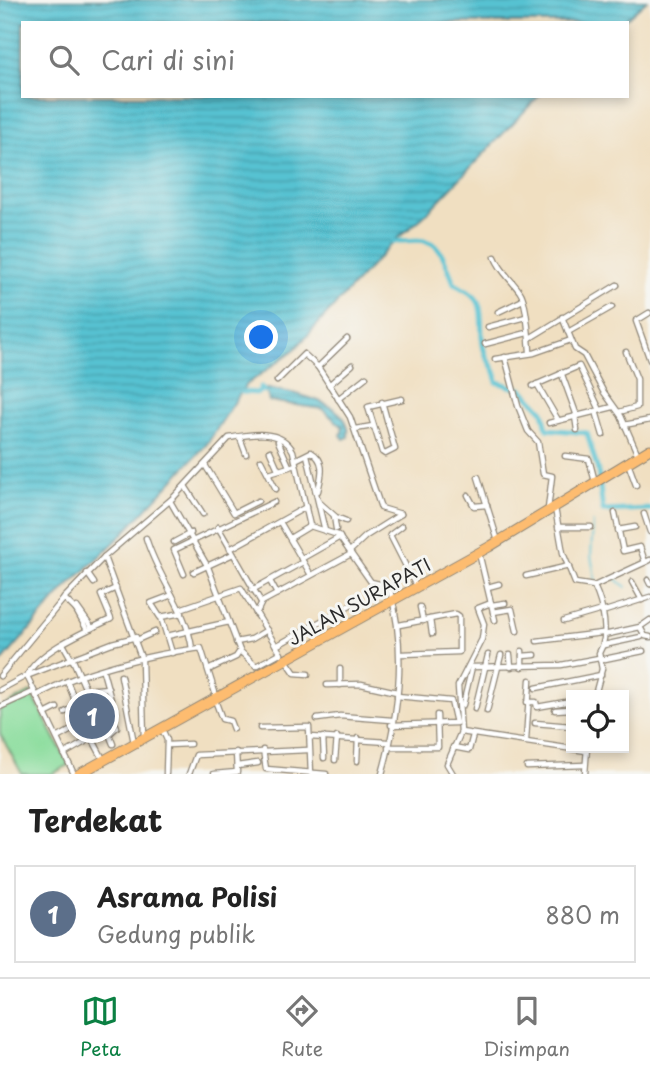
<!DOCTYPE html>
<html lang="id">
<style>
body{margin:0;font-family:"Playpen Sans",sans-serif;background:#f2f2f2;color:#222}
.controls{position:absolute;right:21px;bottom:21px;display:grid;overflow:hidden;border-radius:0px;box-shadow:0 4px 10px #0003}
.controls button{width:63px;height:63px;display:grid;place-items:center;padding:0;border:0;border-bottom:2px solid #e0e0e0;background:#fff;color:#222;font:35px sans-serif}
.you{position:absolute;left:262px;top:338px;width:24px;height:24px;margin:-18px;border:5px solid #fff;border-radius:50%;background:#1a73e8;box-shadow:0 0 0 10px #1a73e833}
.badge{display:grid;place-items:center;width:46px;height:46px;border-radius:50%;background:#0b8043;color:#fff;font-size:23px;font-weight:700}
.pin{position:absolute;translate:-50% -50%;border:4px solid #fff;box-shadow:0 2px 7px #0006}
.list{margin:0;padding:0;list-style:none}
h2{display:flex;justify-content:space-between;align-items:center;height:91px;margin:0;padding:0 28px;font-size:30px}
h2 small{font-size:23px;font-weight:400;color:#767676}
.list li{display:grid;grid-template-columns:46px 1fr auto;gap:21px;align-items:center;box-sizing:border-box;height:98px;margin:0 14px 14px;padding:0 14px;border:2px solid #e0e0e0;border-radius:0px}
.list b{display:block;font-size:26px;white-space:nowrap}
.list p{margin:0;font-size:23px;white-space:nowrap;color:#767676}
.list em{font-size:23px;font-style:normal;color:#767676}
.icon{flex:none;width:38px;height:38px;fill:none;stroke:currentColor;stroke-width:2;stroke-linecap:round;stroke-linejoin:round}
.map{position:relative;flex:none;width:650px;height:774px;overflow:hidden}
.search{position:absolute;background:#fff;box-shadow:0 4px 10px #0003;left:21px;right:21px;top:21px;height:77px;display:flex;align-items:center;gap:18px;box-sizing:border-box;padding:0 24px;border-radius:0px;color:#767676;font-size:26px}
.sheet{height:203px;background:#fff}
nav{display:flex;justify-content:space-around;align-items:center;box-sizing:border-box;height:98px;border-top:2px solid #e0e0e0;background:#fff;font-size:19px;color:#767676}
nav a{display:grid;justify-items:center;gap:4px}
nav .on{color:#0b8043}
.map>svg:first-child{display:block}
.green{fill:#8bdd9d;stroke:#5b8464;stroke-width:2}
.water{fill:url(#water-rules);stroke:#41767e;stroke-width:2}
.lines{fill:none;stroke-linecap:round;stroke-linejoin:round}
.stream{stroke:#57c2d2;stroke-width:2}
.river{stroke:#57c2d2;stroke-width:5}
.minor-casing{stroke:#8e8576;stroke-width:7}
.highway-casing{stroke:#8e8576;stroke-width:11}
.minor{stroke:#fff;stroke-width:4.5}
.highway{stroke:#fdbc70;stroke-width:9}
.labels{text-anchor:middle;dominant-baseline:central;stroke-width:6;stroke-linejoin:round;paint-order:stroke}
.street-label{font-size:18px;fill:#2b2b2b;stroke:#f6f6f2}
</style>
<div class="map">
<svg width="650" height="774" viewBox="0 0 650 774">
<defs>
<pattern id="water-rules" width="6" height="5" patternUnits="userSpaceOnUse" patternTransform="scale(1.75)"><rect width="6" height="5" fill="#57c2d2"/><path d="M0 2.5h6" fill="none" stroke="#489eab"/></pattern>
</defs>
<rect width="100%" height="100%" fill="#f6f6f2"/>
<filter id="ink" filterUnits="userSpaceOnUse"><feTurbulence type="fractalNoise" baseFrequency=".0143" numOctaves="2"/><feDisplacementMap in="SourceGraphic" scale="14" xChannelSelector="R" yChannelSelector="G"/><feConvolveMatrix kernelMatrix="1 2 1 2 8 2 1 2 1" color-interpolation-filters="sRGB"/></filter>
<filter id="wash" filterUnits="userSpaceOnUse"><feTurbulence type="fractalNoise" baseFrequency=".00686" numOctaves="4" result="noise"/><feDisplacementMap in="SourceGraphic" scale="28" xChannelSelector="R" yChannelSelector="G"/><feGaussianBlur stdDeviation="1.57" result="paint"/><feColorMatrix in="noise" values="0 0 0 0 0 0 0 0 0 0 0 0 0 0 0 0 0 1.4 0 .05"/><feComposite in="paint" operator="in"/></filter>
<g filter="url(#wash)">
<rect width="100%" height="100%" fill="#f0dfc1"/>
<path class="green" d="M 31,692 L 69,765 L 52,774 L 22,774 L 0,734 L 0,708 Z"/>
<g class="water">
<path d="M 0,0 L 647,0 L 621,23 L 23,23 L 23,96 L 539,96 L 423,217 L 393,242 L 295,349 L 245,386 L 207,444 L 119,538 L 64,590 L 0,664 Z"/>
<path d="M 266,388 C 290,392 354,402 348,437 L 344,439 L 341,435 L 343,427 L 322,409 L 269,401 Z"/>
</g>
<g class="lines">
<g class="stream">
<path d="M 593,523 L 591,556 L 596,583"/>
<path d="M 614,577 L 626,587"/>
</g>
<g class="river">
<path d="M 393,242 C 439,236 438,243 454,283 C 462,289 475,293 479,304 C 484,319 479,338 485,353 C 489,365 497,369 497,382 L 523,390 L 543,411 L 547,429 L 587,433 L 598,471 L 603,511 L 650,509"/>
<path d="M 242,392 L 258,393 L 261,387 L 264,391"/>
</g>
</g>
</g>
<g filter="url(#ink)">
<g class="lines">
<defs>
<g id="minor">
<path d="M 495,257 C 500,271 511,279 520,292 C 527,301 529,339 530,351"/>
<path d="M 498,312 L 523,300"/>
<path d="M 649,313 L 636,321 L 650,360"/>
<path d="M 562,317 L 575,349 L 584,355 L 603,391 L 621,416 L 638,455"/>
<path d="M 488,327 L 526,317"/>
<path d="M 568,332 L 612,307"/>
<path d="M 530,338 L 617,285"/>
<path d="M 485,344 L 527,333"/>
<path d="M 505,357 L 518,406 L 528,431 L 538,442 L 543,474 L 552,476 L 548,509"/>
<path d="M 495,359 L 534,353 L 571,340"/>
<path d="M 318,367 L 347,339"/>
<path d="M 561,372 L 577,416"/>
<path d="M 277,381 L 304,354 L 318,367 L 350,417 L 381,508 L 401,514"/>
<path d="M 537,384 L 558,420"/>
<path d="M 329,385 L 352,365"/>
<path d="M 533,386 L 579,366 L 600,410"/>
<path d="M 338,399 L 366,377"/>
<path d="M 382,402 L 395,449 L 385,454 L 382,452 L 368,407 L 402,399"/>
<path d="M 596,411 L 603,435"/>
<path d="M 619,412 L 637,407 L 637,379 L 626,352"/>
<path d="M 575,416 L 577,430"/>
<path d="M 549,423 L 613,407"/>
<path d="M 624,425 L 650,420"/>
<path d="M 355,429 L 373,426"/>
<path d="M 240,438 L 246,454"/>
<path d="M 278,441 L 289,466"/>
<path d="M 270,451 L 278,469"/>
<path d="M 307,455 L 325,531"/>
<path d="M 565,456 L 589,459 L 595,482"/>
<path d="M 261,460 L 276,489"/>
<path d="M 295,460 L 311,452 C 327,461 321,477 318,491"/>
<path d="M 628,463 L 636,485"/>
<path d="M 205,465 L 234,513 L 258,501"/>
<path d="M 269,473 L 296,465"/>
<path d="M 478,477 L 498,541"/>
<path d="M 185,486 L 203,514"/>
<path d="M 468,495 L 474,506 L 487,505"/>
<path d="M 170,501 L 208,567 L 240,651 L 256,666 L 280,653"/>
<path d="M 319,502 L 336,517 L 346,521"/>
<path d="M 555,508 L 563,553 L 575,583 L 594,586 C 603,605 610,636 599,653 L 602,669 L 595,695"/>
<path d="M 615,513 L 623,551 L 640,547 L 645,562"/>
<path d="M 644,514 L 650,532"/>
<path d="M 334,516 L 336,529"/>
<path d="M 280,522 L 311,575"/>
<path d="M 402,526 L 390,535 L 416,586"/>
<path d="M 218,527 L 261,602"/>
<path d="M 558,527 L 591,527"/>
<path d="M 618,530 L 635,527"/>
<path d="M 146,538 C 158,579 187,609 192,649"/>
<path d="M 290,538 L 310,526"/>
<path d="M 174,542 L 191,533"/>
<path d="M 230,549 L 306,507"/>
<path d="M 350,551 L 366,536 L 401,514"/>
<path d="M 479,553 L 495,620"/>
<path d="M 301,559 L 340,537"/>
<path d="M 194,572 L 233,554"/>
<path d="M 87,573 L 94,583"/>
<path d="M 184,574 L 174,550 L 274,502"/>
<path d="M 526,576 L 569,566"/>
<path d="M 648,580 L 650,584"/>
<path d="M 270,581 L 277,594"/>
<path d="M 632,582 L 642,600"/>
<path d="M 594,586 L 650,560"/>
<path d="M 488,587 L 499,584"/>
<path d="M 252,590 L 303,562"/>
<path d="M 172,595 L 151,603 L 160,617 L 182,613"/>
<path d="M 64,598 L 76,610"/>
<path d="M 492,605 L 505,603"/>
<path d="M 420,607 L 423,621"/>
<path d="M 180,609 L 241,588 L 281,654"/>
<path d="M 493,612 L 512,609 L 517,631"/>
<path d="M 602,612 L 650,597"/>
<path d="M 256,614 L 262,602 L 351,554"/>
<path d="M 161,617 L 172,653"/>
<path d="M 430,619 L 432,634"/>
<path d="M 564,621 L 602,610"/>
<path d="M 399,625 L 456,614 L 459,616 L 459,652 L 402,654"/>
<path d="M 640,627 L 645,636 L 650,637"/>
<path d="M 87,630 L 76,610 L 77,607 L 92,628"/>
<path d="M 604,635 L 640,627 L 650,620"/>
<path d="M 167,636 L 229,622"/>
<path d="M 137,640 L 155,632"/>
<path d="M 537,641 L 602,633"/>
<path d="M 236,642 L 252,639 L 267,630"/>
<path d="M 63,644 L 72,660"/>
<path d="M 604,645 L 641,637"/>
<path d="M 276,646 L 352,604"/>
<path d="M 522,651 L 522,667"/>
<path d="M 510,655 L 511,667"/>
<path d="M 522,656 L 535,655"/>
<path d="M 73,660 L 86,690 L 108,688"/>
<path d="M 286,660 L 295,673 L 308,674"/>
<path d="M 600,660 L 643,651"/>
<path d="M 210,669 L 236,657 L 240,651"/>
<path d="M 103,671 L 111,700"/>
<path d="M 0,676 L 66,596 L 104,557"/>
<path d="M 121,676 L 134,743"/>
<path d="M 67,681 L 84,723 L 103,759"/>
<path d="M 327,685 L 361,684 L 397,692"/>
<path d="M 340,685 L 340,669"/>
<path d="M 536,688 L 601,675"/>
<path d="M 0,690 L 24,677 L 112,643 L 136,637"/>
<path d="M 36,696 C 80,671 150,654 201,648 L 217,699"/>
<path d="M 215,700 L 222,719 L 230,721 L 233,729"/>
<path d="M 527,702 L 536,702 L 537,707 L 571,701"/>
<path d="M 463,705 L 472,667 L 561,665 L 599,658"/>
<path d="M 0,707 L 33,692"/>
<path d="M 475,709 L 488,655"/>
<path d="M 555,710 L 571,709"/>
<path d="M 487,711 L 501,655"/>
<path d="M 65,712 L 78,706"/>
<path d="M 45,714 L 57,708"/>
<path d="M 111,715 L 117,727 L 109,734 L 113,744"/>
<path d="M 317,719 L 340,716 L 392,720"/>
<path d="M 535,723 L 571,726"/>
<path d="M 391,725 L 456,723 L 451,701 L 397,696"/>
<path d="M 260,728 L 309,727 L 311,774"/>
<path d="M 87,729 L 116,712"/>
<path d="M 162,729 L 167,740 L 166,774"/>
<path d="M 461,732 L 586,751"/>
<path d="M 310,737 L 388,742"/>
<path d="M 323,737 L 324,758"/>
<path d="M 57,738 L 84,723"/>
<path d="M 144,739 L 142,660 L 104,557 L 174,497 L 229,438 C 250,434 281,428 293,451 L 310,526 L 338,535 L 371,582 L 388,586 L 390,590 C 407,651 399,714 382,774"/>
<path d="M 526,740 L 530,680"/>
<path d="M 168,745 L 190,744"/>
<path d="M 388,747 L 438,747 L 437,715"/>
<path d="M 453,747 L 469,750 L 473,735"/>
<path d="M 263,750 L 266,769 L 326,774"/>
<path d="M 64,754 L 92,738"/>
<path d="M 335,760 L 337,737"/>
<path d="M 357,761 L 358,738"/>
<path d="M 237,766 L 258,763"/>
<path d="M 527,767 L 585,765"/>
<path d="M 74,774 L 27,676 C 36,652 88,630 111,619 L 101,595 L 116,588"/>
<path d="M 189,774 L 196,755 L 308,750"/>
<path d="M 214,774 L 237,772 L 236,752"/>
<path d="M 453,774 L 447,764 L 461,732 L 458,686 L 482,639 L 484,624 L 478,608 L 491,603"/>
<path d="M 585,774 L 587,748"/>
</g>
<path id="highway" d="M 79,774 L 489,547 L 650,449"/>
</defs>
<use href="#minor" class="minor-casing"/>
<use href="#highway" class="highway-casing"/>
<use href="#minor" class="minor"/>
<use href="#highway" class="highway"/>
</g>
</g>
<g class="labels">
<g class="street-label">
<text transform="translate(359 601) rotate(-29)">JALAN SURAPATI</text>
</g>
</g>
</svg>
<div class="controls">
<button><svg class="icon" aria-label="locate" viewBox="0 0 24 24"><circle cx="12" cy="12" r="6"/><path d="M12 2v4M12 18v4M2 12h4M18 12h4"/></svg></button>
</div>
<div class="you"></div>
<div class="pin badge" style="left:92px;top:716px;background:#5c6f8a">1</div>
<div class="search"><svg class="icon" aria-label="search" viewBox="0 0 24 24"><circle cx="10" cy="10" r="6"/><path d="M15 15l6 6"/></svg>Cari di sini</div>
</div>
<section class="sheet">
<h2>Terdekat<small></small></h2>
<ul class="list">
<li><span class="badge" style="background:#5c6f8a">1</span><div><b>Asrama Polisi</b><p>Gedung publik</p></div><em>880 m</em></li>
</ul>
</section>
<nav>
<a class="on"><svg class="icon" aria-label="map" viewBox="0 0 24 24"><path d="M3 6l6-2 6 2 6-2v14l-6 2-6-2-6 2zM9 4v14M15 6v14"/></svg>Peta</a>
<a><svg class="icon" aria-label="directions" viewBox="0 0 24 24"><path d="M12 3l9 9-9 9-9-9zM9 14v-3h6M13 9l2 2-2 2"/></svg>Rute</a>
<a><svg class="icon" aria-label="saved" viewBox="0 0 24 24"><path d="M7 4h10v16l-5-4-5 4z"/></svg>Disimpan</a>
</nav>
